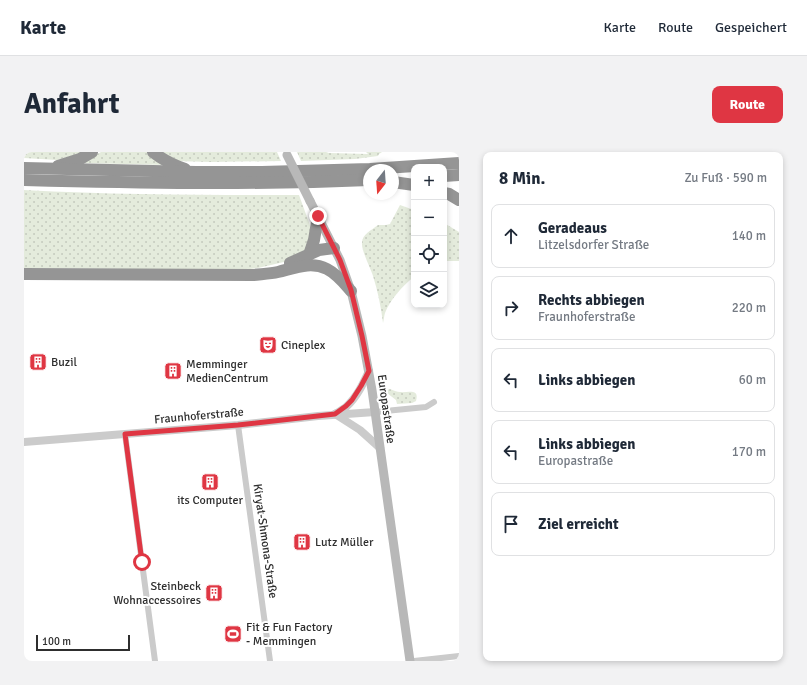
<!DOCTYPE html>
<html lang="de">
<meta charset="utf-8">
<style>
body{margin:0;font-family:Signika,sans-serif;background:#f2f2f3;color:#1f2937}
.controls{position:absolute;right:12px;top:12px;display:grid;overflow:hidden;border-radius:8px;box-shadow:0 2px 6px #0003}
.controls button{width:36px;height:36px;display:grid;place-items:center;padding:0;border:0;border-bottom:1px solid #e0e1e3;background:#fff;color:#1f2937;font:20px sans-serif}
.compass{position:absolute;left:339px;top:12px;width:36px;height:36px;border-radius:50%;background:#fff;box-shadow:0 2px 6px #0003;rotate:197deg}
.scale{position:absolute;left:12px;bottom:10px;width:94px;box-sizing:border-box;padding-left:4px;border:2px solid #2e2e2e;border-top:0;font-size:11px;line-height:14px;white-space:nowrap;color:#2e2e2e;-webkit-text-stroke:3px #fff;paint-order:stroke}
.stop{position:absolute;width:12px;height:12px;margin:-9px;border:3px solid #df3643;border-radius:50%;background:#fff}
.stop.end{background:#df3643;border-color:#fff;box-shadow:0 1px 4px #0008}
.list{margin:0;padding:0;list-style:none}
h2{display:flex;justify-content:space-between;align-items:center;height:52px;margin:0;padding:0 16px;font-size:17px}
h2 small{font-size:13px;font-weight:400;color:#747a83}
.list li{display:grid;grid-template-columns:26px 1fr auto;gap:12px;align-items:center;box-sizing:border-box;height:64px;margin:0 8px 8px;padding:0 8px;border:1px solid #e0e1e3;border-radius:8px}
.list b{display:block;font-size:15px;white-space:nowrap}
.list p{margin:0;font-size:13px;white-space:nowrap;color:#747a83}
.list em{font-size:13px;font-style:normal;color:#747a83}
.icon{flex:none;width:22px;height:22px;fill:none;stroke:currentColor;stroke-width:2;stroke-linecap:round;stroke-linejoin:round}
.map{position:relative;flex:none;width:435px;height:509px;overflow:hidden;border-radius:8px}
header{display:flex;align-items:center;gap:24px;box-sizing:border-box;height:56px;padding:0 20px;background:#fff;border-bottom:1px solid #e0e1e3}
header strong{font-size:19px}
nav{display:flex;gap:22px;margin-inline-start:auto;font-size:14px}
.intro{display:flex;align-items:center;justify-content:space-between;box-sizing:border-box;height:96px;padding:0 24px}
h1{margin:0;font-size:28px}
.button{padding:10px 18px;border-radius:8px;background:#df3643;color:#fff;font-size:14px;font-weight:700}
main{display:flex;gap:24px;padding:0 24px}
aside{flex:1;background:#fff;border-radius:8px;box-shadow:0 2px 6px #0003}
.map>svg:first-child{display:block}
.grass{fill:url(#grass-dots)}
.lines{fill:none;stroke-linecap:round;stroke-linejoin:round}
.minor{stroke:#cbcbcb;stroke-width:6}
.tertiary{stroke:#cbcbcb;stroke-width:8}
.secondary{stroke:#b8b8b8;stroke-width:9}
.motorway{stroke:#959595;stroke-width:12}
.secondary-bridge{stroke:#b8b8b8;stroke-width:9}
.route{stroke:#df3643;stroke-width:5}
.labels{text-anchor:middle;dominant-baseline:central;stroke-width:4;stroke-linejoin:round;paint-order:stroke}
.poi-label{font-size:12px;fill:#2e2e2e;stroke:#fff;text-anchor:start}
.street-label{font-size:12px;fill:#2e2e2e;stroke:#fff}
</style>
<header>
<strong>Karte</strong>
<nav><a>Karte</a><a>Route</a><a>Gespeichert</a></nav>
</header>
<div class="intro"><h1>Anfahrt</h1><a class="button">Route</a></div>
<main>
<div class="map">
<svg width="435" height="509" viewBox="0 0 435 509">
<defs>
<pattern id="grass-dots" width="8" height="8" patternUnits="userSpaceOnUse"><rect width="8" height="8" fill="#e4ebdc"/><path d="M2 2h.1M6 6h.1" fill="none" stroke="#c4cabd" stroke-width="1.8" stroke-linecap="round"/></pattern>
</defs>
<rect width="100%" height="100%" fill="#fff"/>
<g class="grass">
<path d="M 0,0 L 62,0 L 33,8 L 0,6 Z"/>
<path d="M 77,0 L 125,0 L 143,13 L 56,11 Z"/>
<path d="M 133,0 L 253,0 L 257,9 L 187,10 L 150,9 Z"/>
<path d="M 273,0 L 302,0 L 305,1 L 344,2 L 342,0 L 358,0 L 355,2 L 354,4 L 331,7 L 277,9 Z"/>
<path d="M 0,38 C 92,43 183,43 275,43 L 287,76 L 284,97 L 264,109 L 234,116 L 218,118 L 0,116 Z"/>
<path d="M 376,53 L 390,58 L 390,125 C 379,133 366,148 361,161 C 360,164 360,167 359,171 C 357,155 354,140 349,124 C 347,117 337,98 338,91 C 338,82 348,78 354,73 L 362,73 L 366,72 Z"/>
<path d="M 420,71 L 435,80 L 435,109 L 420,109 Z"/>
<path d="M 366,237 C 369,238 373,240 376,240 C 383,241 396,236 392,249 L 388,251 L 373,252 L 372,248 L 363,241 L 363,238 Z"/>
</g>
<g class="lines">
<g class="minor">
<path d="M 351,260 L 402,255 L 410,250"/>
<path d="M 214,273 L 246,509"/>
<path d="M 101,282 L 131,509"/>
<path d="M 390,509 L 435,504"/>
</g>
<g class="tertiary">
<path d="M 311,262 L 336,278 L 356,296"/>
<path d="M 311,262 C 315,260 319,257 322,255 C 333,245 339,232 345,219"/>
<path d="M 0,290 L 214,273 L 294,264 L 351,260"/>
</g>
<path class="secondary" d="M 286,49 L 316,108 L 321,122 L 327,139 L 338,184 L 348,238 L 386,509"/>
<g class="motorway">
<path d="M 129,0 C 139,8 149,13 161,17"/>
<path d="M 34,14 L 56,7 L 68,0"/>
<path d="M 0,16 L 172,20 L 238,20 L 346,17 L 435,11"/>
<path d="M 420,24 L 435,23"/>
<path d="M 0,28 C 115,31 230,33 345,28"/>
<path d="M 369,30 L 390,33"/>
<path d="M 420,41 L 425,42 L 435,48"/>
<path d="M 285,103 L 290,88 L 294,64"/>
<path d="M 266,111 L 295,98 L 310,96"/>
<path d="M 0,122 L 229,123 C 237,122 246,122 254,120 C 271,116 287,109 303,117 C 313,122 320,131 327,139"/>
</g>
<path class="secondary-bridge" d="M 263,3 L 286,49"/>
</g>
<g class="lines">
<path class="route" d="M 118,410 L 101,282 L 214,273 L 311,262 L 322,254 L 328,248 L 337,234 L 345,219 L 338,184 L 327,138 L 316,108 L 294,64"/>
</g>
<defs>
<symbol id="theatre-square" viewBox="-11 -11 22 22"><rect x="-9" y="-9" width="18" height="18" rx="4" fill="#df3643" stroke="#fff"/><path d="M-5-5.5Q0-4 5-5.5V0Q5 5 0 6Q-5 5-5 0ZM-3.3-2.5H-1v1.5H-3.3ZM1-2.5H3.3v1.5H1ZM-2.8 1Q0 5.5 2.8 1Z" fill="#fff"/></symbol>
<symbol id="building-square" viewBox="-11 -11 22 22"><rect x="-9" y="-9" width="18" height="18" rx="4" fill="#df3643" stroke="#fff"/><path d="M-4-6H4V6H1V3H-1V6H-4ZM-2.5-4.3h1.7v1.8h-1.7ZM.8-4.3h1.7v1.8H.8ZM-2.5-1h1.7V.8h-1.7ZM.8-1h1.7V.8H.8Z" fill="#fff"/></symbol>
<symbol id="stadium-square" viewBox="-11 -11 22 22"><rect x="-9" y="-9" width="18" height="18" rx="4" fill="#df3643" stroke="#fff"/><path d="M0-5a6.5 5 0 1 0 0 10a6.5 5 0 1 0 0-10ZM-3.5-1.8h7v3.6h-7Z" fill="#fff"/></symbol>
</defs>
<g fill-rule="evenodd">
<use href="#theatre-square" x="234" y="183" width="20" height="20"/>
<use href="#building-square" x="4" y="200" width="20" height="20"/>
<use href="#building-square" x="139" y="209" width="20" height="20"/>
<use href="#building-square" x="176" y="320" width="20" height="20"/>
<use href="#building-square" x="268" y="380" width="20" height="20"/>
<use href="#building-square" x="180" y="431" width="20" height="20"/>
<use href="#stadium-square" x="199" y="472" width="20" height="20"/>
</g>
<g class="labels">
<g class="poi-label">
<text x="257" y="193">Cineplex</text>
<text x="27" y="210">Buzil</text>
<text x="162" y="212">Memminger<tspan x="162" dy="14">MedienCentrum</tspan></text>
<text x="186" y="348" text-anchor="middle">its Computer</text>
<text x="291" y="390">Lutz Müller</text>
<text x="177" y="434" text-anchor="end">Steinbeck<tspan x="177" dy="14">Wohnaccessoires</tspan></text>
<text x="222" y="475">Fit &amp; Fun Factory<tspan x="222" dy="14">- Memmingen</tspan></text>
</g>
<g class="street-label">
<text transform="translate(362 257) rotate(82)">Europastraße</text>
<text transform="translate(175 264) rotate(-5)">Fraunhoferstraße</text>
<text transform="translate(241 389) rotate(82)">Kiryat-Shmona-Straße</text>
</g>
</g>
</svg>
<div class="controls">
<button>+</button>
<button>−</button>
<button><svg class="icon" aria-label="locate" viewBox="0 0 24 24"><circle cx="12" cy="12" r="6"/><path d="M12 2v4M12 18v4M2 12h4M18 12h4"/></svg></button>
<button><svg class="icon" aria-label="layers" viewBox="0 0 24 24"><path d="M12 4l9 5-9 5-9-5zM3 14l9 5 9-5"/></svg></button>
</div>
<svg class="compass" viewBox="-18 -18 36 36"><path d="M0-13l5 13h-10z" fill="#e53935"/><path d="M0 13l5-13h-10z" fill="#747a83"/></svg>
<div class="scale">100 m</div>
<div class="stop" style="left:118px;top:410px"></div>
<div class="stop end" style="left:294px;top:64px"></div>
</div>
<aside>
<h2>8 Min.<small>Zu Fuß · 590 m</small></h2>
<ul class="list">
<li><svg class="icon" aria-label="ahead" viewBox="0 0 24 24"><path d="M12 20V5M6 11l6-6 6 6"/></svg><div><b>Geradeaus</b><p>Litzelsdorfer Straße</p></div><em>140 m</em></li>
<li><svg class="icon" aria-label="right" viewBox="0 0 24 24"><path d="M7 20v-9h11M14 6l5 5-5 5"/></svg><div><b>Rechts abbiegen</b><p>Fraunhoferstraße</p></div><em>220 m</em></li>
<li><svg class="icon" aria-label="left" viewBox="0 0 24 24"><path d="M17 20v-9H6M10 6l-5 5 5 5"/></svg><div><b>Links abbiegen</b></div><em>60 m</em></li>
<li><svg class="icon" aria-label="left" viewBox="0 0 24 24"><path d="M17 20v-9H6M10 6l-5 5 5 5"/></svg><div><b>Links abbiegen</b><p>Europastraße</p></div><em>170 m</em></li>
<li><svg class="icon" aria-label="arrive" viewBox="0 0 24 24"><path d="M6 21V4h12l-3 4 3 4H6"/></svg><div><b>Ziel erreicht</b></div></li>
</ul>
</aside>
</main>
